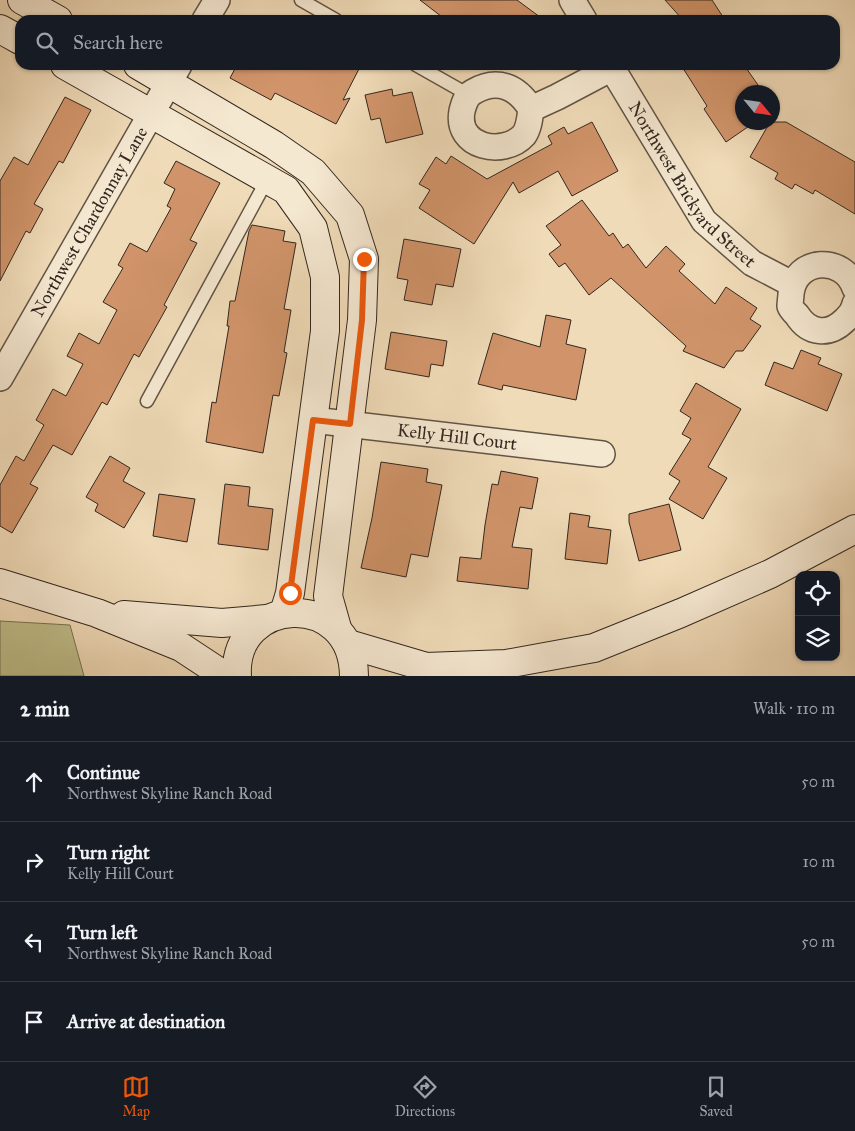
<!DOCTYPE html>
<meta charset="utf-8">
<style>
body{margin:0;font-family:"IM FELL Great Primer",serif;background:#20242c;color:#f1f3f6}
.controls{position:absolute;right:15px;bottom:15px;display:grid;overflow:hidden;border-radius:10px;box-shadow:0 1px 4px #0004}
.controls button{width:45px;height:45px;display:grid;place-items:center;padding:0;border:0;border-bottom:1px solid #363941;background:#171b24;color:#f1f3f6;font:25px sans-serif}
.compass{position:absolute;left:735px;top:85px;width:45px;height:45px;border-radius:50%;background:#171b24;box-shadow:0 1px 4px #0004;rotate:119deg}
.stop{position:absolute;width:15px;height:15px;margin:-11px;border:4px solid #ea580c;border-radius:50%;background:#fff}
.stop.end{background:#ea580c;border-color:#fff;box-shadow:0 1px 5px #0008}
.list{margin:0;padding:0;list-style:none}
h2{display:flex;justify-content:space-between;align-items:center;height:65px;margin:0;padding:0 20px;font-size:21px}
h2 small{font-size:16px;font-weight:400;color:#9ea1a6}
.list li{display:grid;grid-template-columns:32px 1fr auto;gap:15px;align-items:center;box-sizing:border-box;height:80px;padding:0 20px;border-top:1px solid #363941}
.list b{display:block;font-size:19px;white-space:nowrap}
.list p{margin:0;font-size:16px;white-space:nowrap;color:#9ea1a6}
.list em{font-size:16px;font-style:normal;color:#9ea1a6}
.icon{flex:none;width:28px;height:28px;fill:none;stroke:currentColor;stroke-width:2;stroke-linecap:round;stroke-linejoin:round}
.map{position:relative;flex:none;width:855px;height:676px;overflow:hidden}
.search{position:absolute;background:#171b24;box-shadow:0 1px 4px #0004;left:15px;right:15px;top:15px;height:55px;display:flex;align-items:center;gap:12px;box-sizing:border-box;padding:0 18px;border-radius:15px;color:#9ea1a6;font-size:19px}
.sheet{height:385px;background:#171b24}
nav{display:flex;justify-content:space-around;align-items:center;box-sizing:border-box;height:70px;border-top:1px solid #363941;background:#171b24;font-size:14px;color:#9ea1a6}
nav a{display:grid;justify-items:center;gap:2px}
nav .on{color:#ea580c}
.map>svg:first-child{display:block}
.green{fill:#bfbe8b;stroke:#797255}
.building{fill:#d1946a;stroke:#33271f}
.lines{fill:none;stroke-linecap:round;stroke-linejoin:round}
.lane-casing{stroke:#625445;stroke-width:15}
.street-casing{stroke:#625445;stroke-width:28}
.secondary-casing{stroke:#33271f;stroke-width:30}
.lane{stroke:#f5e8d1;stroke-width:12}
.street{stroke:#f5e8d1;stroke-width:25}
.secondary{stroke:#f5e8d1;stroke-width:28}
.route{stroke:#ea580c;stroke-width:6}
.labels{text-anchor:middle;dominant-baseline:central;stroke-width:5;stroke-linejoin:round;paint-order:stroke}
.street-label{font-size:18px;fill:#33271f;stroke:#f5e8d1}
</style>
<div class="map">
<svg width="855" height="676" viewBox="0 0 855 676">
<rect width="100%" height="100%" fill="#f0dbb8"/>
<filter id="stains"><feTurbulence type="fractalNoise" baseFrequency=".004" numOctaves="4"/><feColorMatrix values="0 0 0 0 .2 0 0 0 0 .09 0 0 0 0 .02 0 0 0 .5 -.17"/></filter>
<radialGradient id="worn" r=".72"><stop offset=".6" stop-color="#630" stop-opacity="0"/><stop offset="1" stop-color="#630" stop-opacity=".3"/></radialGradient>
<path class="green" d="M 0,621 L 70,625 L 84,676 L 0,676 Z"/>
<g class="building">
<path d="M 420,0 L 517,0 L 544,20 L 446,20 Z"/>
<path d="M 665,0 L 712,0 L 725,20 L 683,20 Z"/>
<path d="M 237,65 L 361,65 L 343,100 L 350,98 L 336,124 L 275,93 L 271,100 L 230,78 Z"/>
<path d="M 681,65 L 744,65 L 758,85 L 752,89 L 754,92 L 742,92 L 742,122 L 755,122 L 726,142 L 704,109 L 707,106 Z"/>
<path d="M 392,89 L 393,96 L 412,92 L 423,134 L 386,143 L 380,118 L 371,120 L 365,95 Z"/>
<path d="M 65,97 L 91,110 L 63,163 L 59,161 L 34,204 L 43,209 L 30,233 L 26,231 L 0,281 L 0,181 L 14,157 L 28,165 Z"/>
<path d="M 592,122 L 618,171 L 572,196 L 558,171 L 519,193 L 513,182 L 474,244 L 419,208 L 430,190 L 419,184 L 436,157 L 446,164 L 451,156 L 487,179 L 552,144 L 548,136 L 564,127 L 568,134 Z"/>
<path d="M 770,122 L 786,122 L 855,162 L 855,214 L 815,190 L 813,194 L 795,184 L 792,189 L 775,179 L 778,173 L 750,157 Z"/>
<path d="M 176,161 L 220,183 L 190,240 L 197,243 L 164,305 L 167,307 L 139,357 L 134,354 L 107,405 L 102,402 L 72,455 L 53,445 L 30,484 L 38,488 L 12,533 L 0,526 L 0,485 L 16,456 L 24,461 L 44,425 L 36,420 L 53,389 L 66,396 L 83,364 L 67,356 L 79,333 L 99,344 L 117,310 L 103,302 L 123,268 L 118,265 L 130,243 L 147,252 L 171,208 L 167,206 L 175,189 L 164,183 Z"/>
<path d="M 582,200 L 609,236 L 613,233 L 623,248 L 628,244 L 646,268 L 666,246 L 685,264 L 679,271 L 715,304 L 726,287 L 757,308 L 750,319 L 761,326 L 743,351 L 736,351 L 724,368 L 683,351 L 686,346 L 611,278 L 589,295 L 565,263 L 559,267 L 549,254 L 561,245 L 546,226 Z"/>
<path d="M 252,225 L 285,231 L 283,241 L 296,243 L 284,309 L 291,310 L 284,352 L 287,353 L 279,396 L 273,395 L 263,453 L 206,442 L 212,402 L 216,403 L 229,326 L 227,326 L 230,301 L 235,301 L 249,231 Z"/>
<path d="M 404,239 L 461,249 L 453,287 L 436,284 L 432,305 L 404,300 L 408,280 L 397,278 Z"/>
<path d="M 546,315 L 571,320 L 566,344 L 586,349 L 576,400 L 503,385 L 502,390 L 478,384 L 493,333 L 540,347 Z"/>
<path d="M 391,332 L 447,341 L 443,366 L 431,364 L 429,377 L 385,369 Z"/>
<path d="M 801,350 L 821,358 L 818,364 L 842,374 L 827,411 L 765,385 L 774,362 L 793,369 Z"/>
<path d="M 696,383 L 741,409 L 708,467 L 727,478 L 703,519 L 669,499 L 680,481 L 669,474 L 691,439 L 682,434 L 691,418 L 680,411 Z"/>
<path d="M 110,456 L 130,468 L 123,481 L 145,493 L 124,528 L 95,511 L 98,504 L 86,497 Z"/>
<path d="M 381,462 L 428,469 L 426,482 L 442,485 L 428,557 L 411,554 L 406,577 L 361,568 L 372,518 Z"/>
<path d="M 501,471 L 538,478 L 532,509 L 520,507 L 512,547 L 532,549 L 528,589 L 457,581 L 460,557 L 481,559 L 485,525 L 492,484 L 498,485 Z"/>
<path d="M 225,484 L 250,487 L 248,506 L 273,509 L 268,550 L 218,544 Z"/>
<path d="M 159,494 L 195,499 L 187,542 L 153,536 Z"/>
<path d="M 669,504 L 681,550 L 639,561 L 629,522 L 629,514 Z"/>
<path d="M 570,513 L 590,516 L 588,527 L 611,530 L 607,564 L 565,559 Z"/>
</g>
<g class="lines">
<defs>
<g id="lane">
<path d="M 301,0 L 336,20"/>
<path d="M 416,65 L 469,95"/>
<path d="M 147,401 L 268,178"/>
</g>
<g id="street">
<path d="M 572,0 L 584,20"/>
<path d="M 205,20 L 217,0"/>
<path id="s1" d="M 610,65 L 704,221 L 752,263 L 792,284"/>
<path d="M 531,109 C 530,117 529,128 524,135 C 504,157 455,148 462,111 C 464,103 466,96 473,92 C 497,78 517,86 531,109 L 557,97 L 612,68"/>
<path d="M 855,288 C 844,255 795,257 791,294 C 791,297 790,303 790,306 C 791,309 795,313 797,315 C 809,334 829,336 845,320 C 850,315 853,312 855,304"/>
<path id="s2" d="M 0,378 L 179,65"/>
<path id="s3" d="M 313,420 L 602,454"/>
</g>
<g id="secondary">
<path d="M 22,0 L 58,20"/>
<path d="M 0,29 L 20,40"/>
<path d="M 65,65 L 286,190 L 313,228 L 325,277 L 325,331 L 290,593 L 284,613"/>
<path d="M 138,65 L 274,145 L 313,172 L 350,215 L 364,259 L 362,320 L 328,596 L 337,628"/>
<path d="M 0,583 L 97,613 L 181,647 L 225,676"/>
<path d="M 124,615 L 222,623 L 267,619"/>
<path d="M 348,644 L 426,667 L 506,664 L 594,648 L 681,613 L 770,574 L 855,529"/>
<path d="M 237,676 C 232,596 353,588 354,676"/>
</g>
</defs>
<use href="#lane" class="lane-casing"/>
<use href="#street" class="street-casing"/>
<use href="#secondary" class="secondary-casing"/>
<use href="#lane" class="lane"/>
<use href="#street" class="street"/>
<use href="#secondary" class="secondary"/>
</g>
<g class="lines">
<path class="route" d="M 290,593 L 313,420 L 350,424 L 362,320 L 364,259"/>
</g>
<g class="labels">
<g class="street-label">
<text stroke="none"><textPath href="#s1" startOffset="146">Northwest Brickyard Street</textPath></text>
<text stroke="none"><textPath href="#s2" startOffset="180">Northwest Chardonnay Lane</textPath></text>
<text stroke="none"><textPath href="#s3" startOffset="145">Kelly Hill Court</textPath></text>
</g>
</g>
<rect width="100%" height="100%" filter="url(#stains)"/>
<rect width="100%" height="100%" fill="url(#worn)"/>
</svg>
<div class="controls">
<button><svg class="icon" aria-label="locate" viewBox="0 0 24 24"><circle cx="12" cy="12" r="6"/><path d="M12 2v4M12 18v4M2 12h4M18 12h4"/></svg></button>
<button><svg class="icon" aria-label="layers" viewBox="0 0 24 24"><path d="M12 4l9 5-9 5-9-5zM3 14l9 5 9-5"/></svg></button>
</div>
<svg class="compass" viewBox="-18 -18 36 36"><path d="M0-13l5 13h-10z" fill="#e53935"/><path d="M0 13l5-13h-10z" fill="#9ea1a6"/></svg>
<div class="stop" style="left:290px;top:593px"></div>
<div class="stop end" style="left:364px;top:259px"></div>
<div class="search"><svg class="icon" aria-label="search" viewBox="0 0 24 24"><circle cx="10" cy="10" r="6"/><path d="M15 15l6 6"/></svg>Search here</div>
</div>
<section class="sheet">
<h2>2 min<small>Walk · 110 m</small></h2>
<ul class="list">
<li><svg class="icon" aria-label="ahead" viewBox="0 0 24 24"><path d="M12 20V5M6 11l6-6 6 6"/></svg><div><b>Continue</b><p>Northwest Skyline Ranch Road</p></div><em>50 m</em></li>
<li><svg class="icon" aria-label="right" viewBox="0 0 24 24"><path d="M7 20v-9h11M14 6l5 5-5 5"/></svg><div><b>Turn right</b><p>Kelly Hill Court</p></div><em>10 m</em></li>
<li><svg class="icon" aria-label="left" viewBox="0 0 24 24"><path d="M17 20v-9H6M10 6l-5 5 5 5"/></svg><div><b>Turn left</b><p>Northwest Skyline Ranch Road</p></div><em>50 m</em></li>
<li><svg class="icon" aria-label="arrive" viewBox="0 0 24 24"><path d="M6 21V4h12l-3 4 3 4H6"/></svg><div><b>Arrive at destination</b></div></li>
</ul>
</section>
<nav>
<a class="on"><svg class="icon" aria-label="map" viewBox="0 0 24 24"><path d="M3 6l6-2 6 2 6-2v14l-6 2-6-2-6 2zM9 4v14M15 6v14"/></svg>Map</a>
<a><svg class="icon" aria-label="directions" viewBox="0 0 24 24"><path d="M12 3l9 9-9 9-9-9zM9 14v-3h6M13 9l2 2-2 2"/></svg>Directions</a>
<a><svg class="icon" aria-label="saved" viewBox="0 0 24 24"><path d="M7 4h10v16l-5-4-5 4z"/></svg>Saved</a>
</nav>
